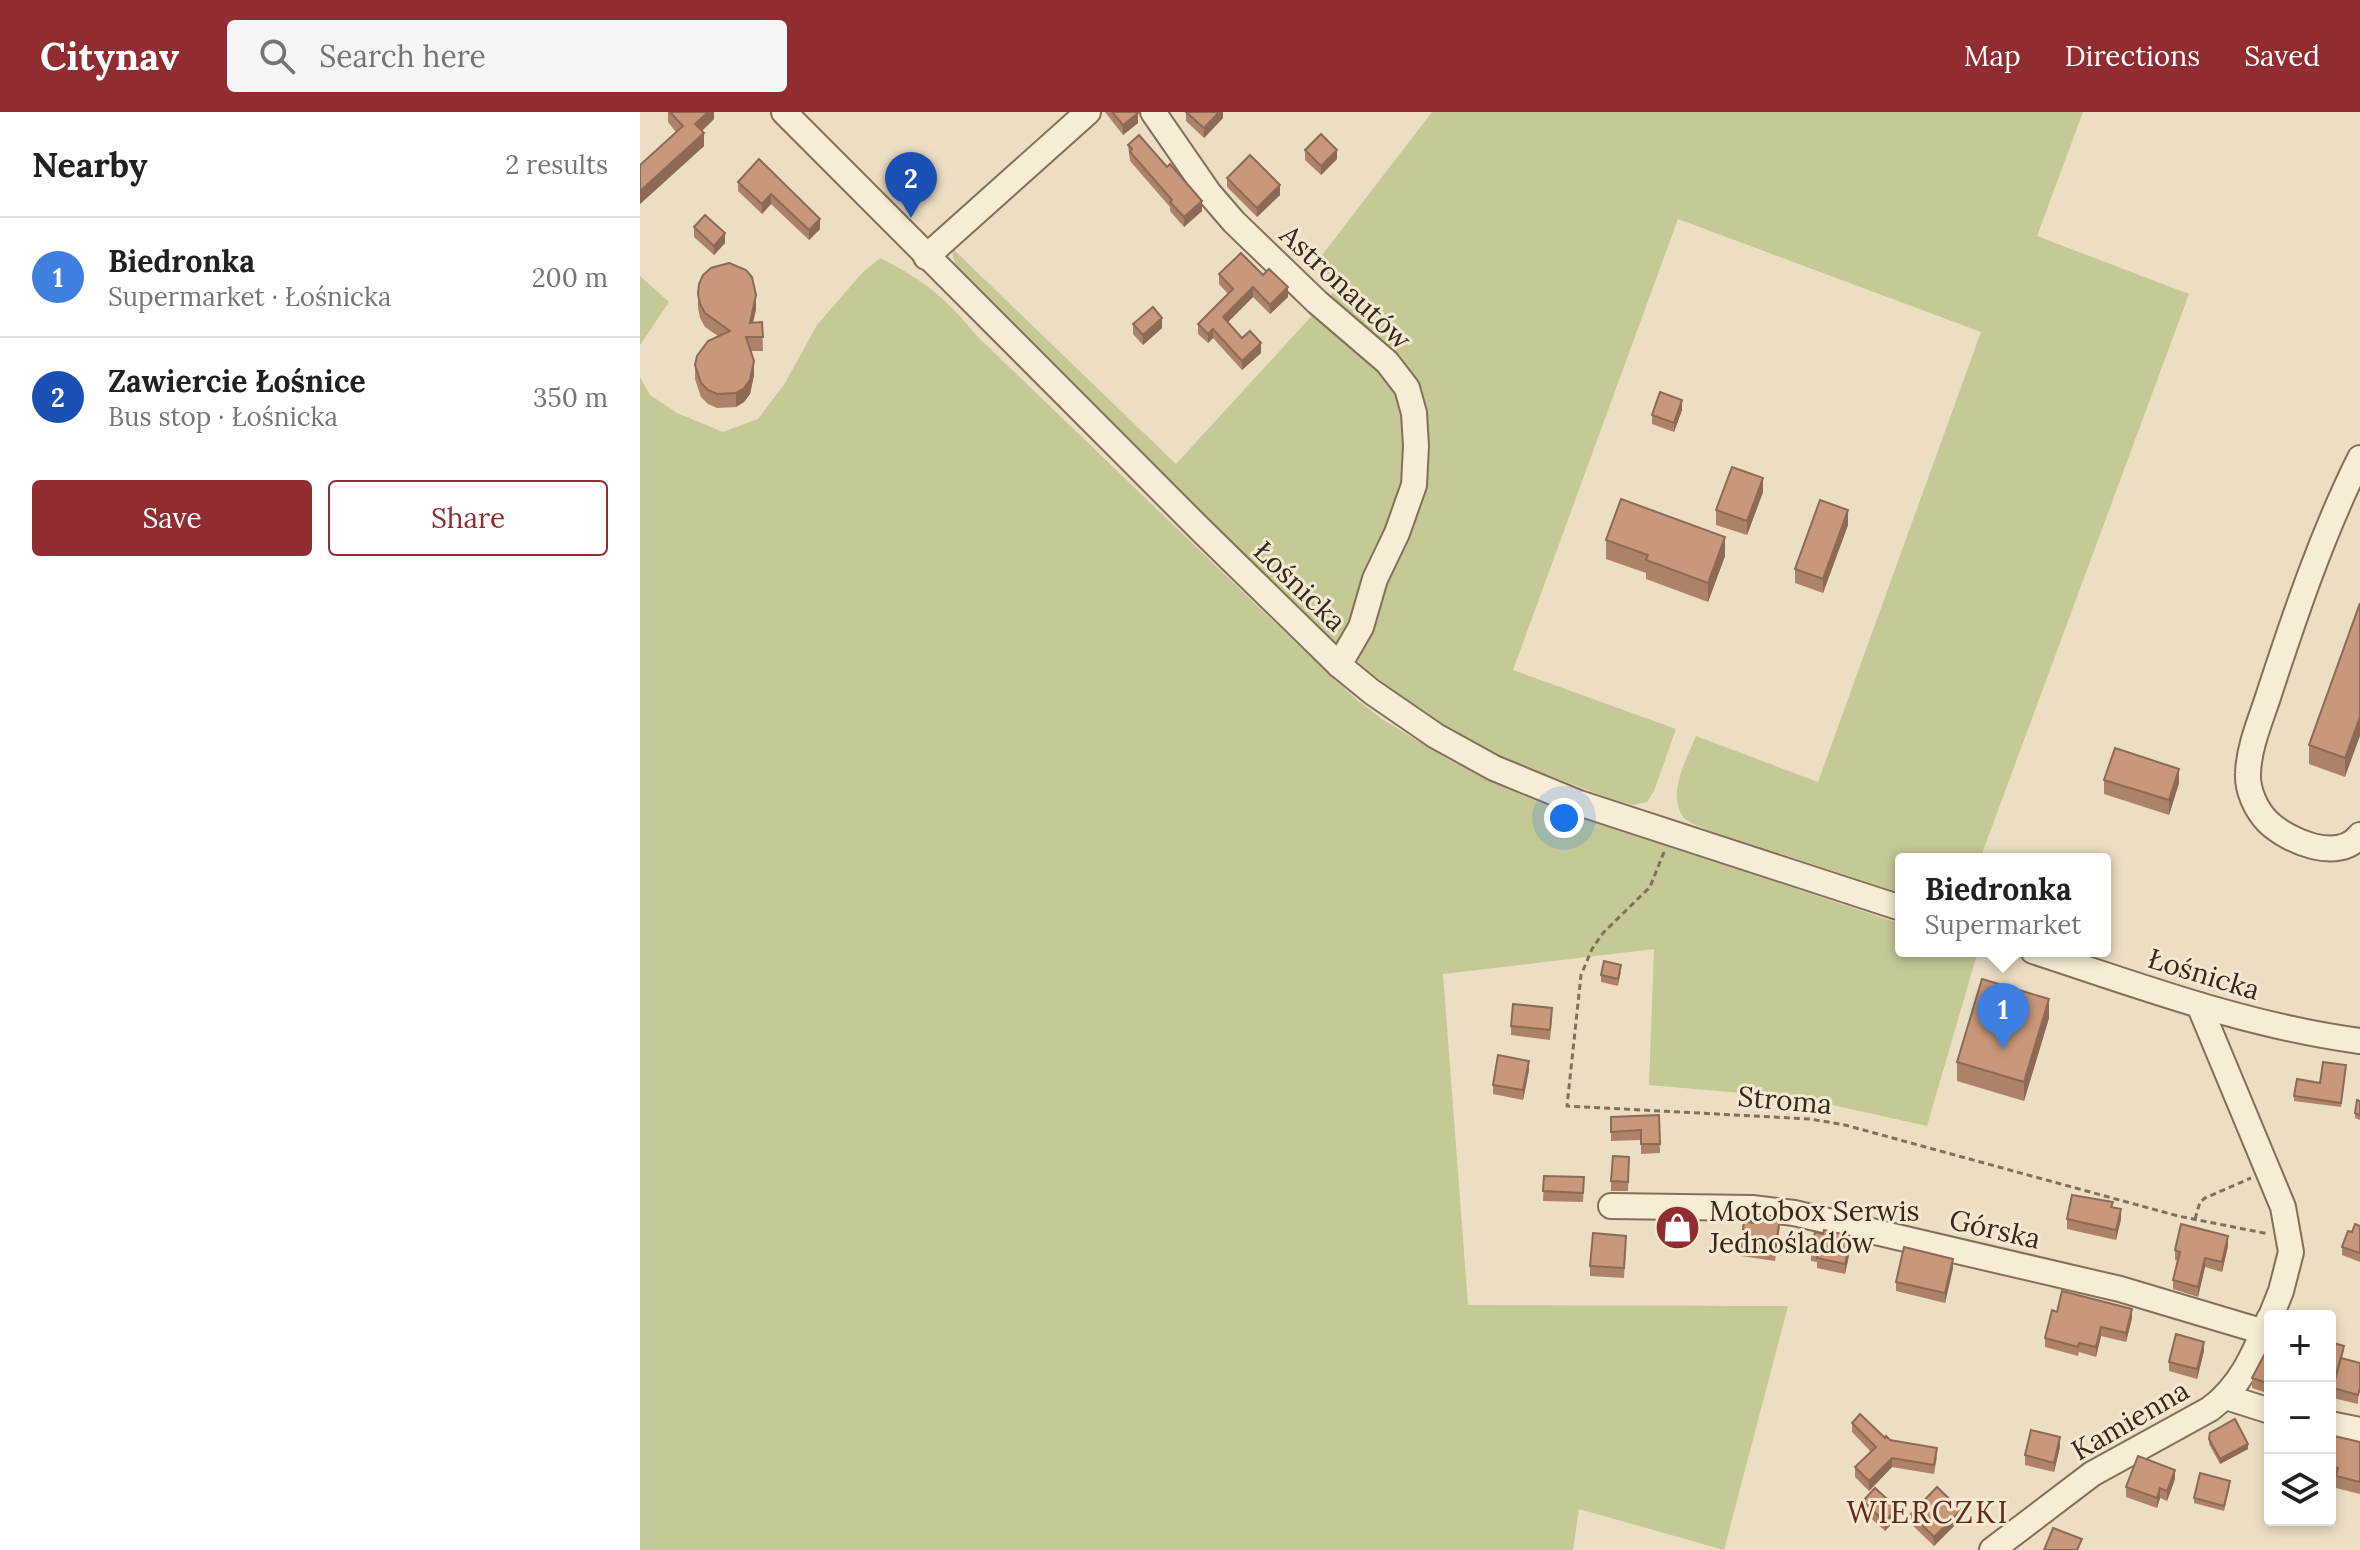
<!DOCTYPE html>
<meta charset="utf-8">
<style>
body{margin:0;font-family:Lora,serif;background:#f6f6f6;color:#202124}
.controls{position:absolute;right:24px;bottom:24px;display:grid;overflow:hidden;border-radius:8px;box-shadow:0 4px 12px #0003}
.controls button{width:72px;height:72px;display:grid;place-items:center;padding:0;border:0;border-bottom:2px solid #e0e0e0;background:#fff;color:#202124;font:40px sans-serif}
.you{position:absolute;left:924px;top:706px;width:28px;height:28px;margin:-20px;border:6px solid #fff;border-radius:50%;background:#1a73e8;box-shadow:0 0 0 12px #1a73e833}
.badge{display:grid;place-items:center;width:52px;height:52px;border-radius:50%;background:#912c31;color:#fff;font-size:26px;font-weight:700}
.pin{position:absolute;translate:-50% -66px;filter:drop-shadow(0 2px 4px #0008)}
.pin::after{content:'';position:absolute;top:42px;width:28px;height:24px;background:inherit;clip-path:polygon(0 0,100% 0,50% 100%)}
.popup{position:absolute;left:1255px;top:741px;width:216px;height:104px;box-sizing:border-box;display:grid;place-content:center;border-radius:8px;background:#fff;filter:drop-shadow(0 2px 6px #0005);font-size:26px;white-space:nowrap;color:#757577}
.popup b{font-size:30px;color:#202124}
.popup::after{content:'';position:absolute;left:50%;top:100%;margin-left:-16px;border:16px solid transparent;border-top-color:#fff}
.list{margin:0;padding:0;list-style:none}
h2{display:flex;justify-content:space-between;align-items:center;height:104px;margin:0;padding:0 32px;font-size:34px}
h2 small{font-size:26px;font-weight:400;color:#757577}
.list li{display:grid;grid-template-columns:52px 1fr auto;gap:24px;align-items:center;box-sizing:border-box;height:120px;padding:0 32px;border-top:2px solid #e0e0e0}
.list b{display:block;font-size:30px;white-space:nowrap}
.list p{margin:0;font-size:26px;white-space:nowrap;color:#757577}
.list em{font-size:26px;font-style:normal;color:#757577}
.actions{display:flex;gap:16px;padding:24px 32px}
.actions a{flex:1;padding:18px 0;border:2px solid #912c31;border-radius:8px;text-align:center;font-size:28px;color:#912c31}
.actions .main{background:#912c31;color:#fff}
.icon{flex:none;width:44px;height:44px;fill:none;stroke:currentColor;stroke-width:2;stroke-linecap:round;stroke-linejoin:round}
.map{position:relative;flex:none;width:1720px;height:1438px;overflow:hidden}
header{display:flex;align-items:center;gap:48px;box-sizing:border-box;height:112px;padding:0 40px;background:#912c31;color:#fff}
header strong{font-size:38px}
nav{display:flex;gap:44px;margin-inline-start:auto;font-size:28px}
.search{width:560px;height:72px;background:#f6f6f6;display:flex;align-items:center;gap:20px;box-sizing:border-box;padding:0 28px;border-radius:8px;color:#757577;font-size:30px}
main{display:flex}
aside{flex:1;background:#fff}
.map>svg:first-child{display:block}
.green{fill:#c5c996}
.lines{fill:none;stroke-linecap:round;stroke-linejoin:round}
.minor-casing{stroke:#856f5a;stroke-width:28}
.path{stroke:#856f5a;stroke-width:3;stroke-dasharray:6 4;stroke-linecap:butt}
.minor{stroke:#f7ecd5;stroke-width:24}
.wall{fill:#ad8268}
.shaded-wall{fill:#8d6a55}
.building{fill:#c99779;stroke:#8d6a55;stroke-width:2}
.labels{text-anchor:middle;dominant-baseline:central;stroke-width:6;stroke-linejoin:round;paint-order:stroke}
.street-label{font-size:28px;fill:#35281e;stroke:#f4e8d1}
.poi-label{font-size:28px;fill:#35281e;stroke:#f4e8d1;text-anchor:start}
.neighbourhood-label{font-size:30px;letter-spacing:2px;fill:#602a1f;stroke:#f4e8d1}
</style>
<header>
<strong>Citynav</strong>
<div class="search"><svg class="icon" aria-label="search" viewBox="0 0 24 24"><circle cx="10" cy="10" r="6"/><path d="M15 15l6 6"/></svg>Search here</div>
<nav><a>Map</a><a>Directions</a><a>Saved</a></nav>
</header>
<main>
<aside>
<h2>Nearby<small>2 results</small></h2>
<ul class="list">
<li><span class="badge" style="background:#3f7fe0">1</span><div><b>Biedronka</b><p>Supermarket · Łośnicka</p></div><em>200 m</em></li>
<li><span class="badge" style="background:#1a4fb4">2</span><div><b>Zawiercie Łośnice</b><p>Bus stop · Łośnicka</p></div><em>350 m</em></li>
</ul>
<div class="actions"><a class="main">Save</a><a>Share</a></div>
</aside>
<div class="map">
<svg width="1720" height="1438" viewBox="0 0 1720 1438">
<rect width="100%" height="100%" fill="#ecdec2"/>
<g class="green">
<path d="M 792,0 L 1443,0 L 1397,124 L 1549,182 L 1340,747 L 1261,747 L 1261,781 L 1068,718 C 1061,715 1049,711 1044,706 C 1026,683 1047,646 1056,624 L 1178,670 L 1341,220 L 1038,107 L 873,558 L 1036,617 L 1014,679 L 1007,690 L 993,693 L 968,686 L 838,636 L 794,612 L 718,550 L 715,545 L 733,501 L 779,296 L 687,187 L 700,173 L 676,151 Z"/>
<path d="M 312,136 L 536,352 L 678,197 L 737,251 L 763,285 L 771,345 L 755,411 L 699,535 L 317,158 L 313,145 Z"/>
<path d="M 240,146 C 284,168 306,186 337,224 L 658,533 L 716,587 L 742,607 L 811,649 L 900,691 L 1261,812 L 1261,839 L 1338,839 L 1287,1014 L 1161,986 L 1009,973 L 1014,837 L 803,862 L 828,1193 L 1148,1194 L 1084,1438 L 939,1397 L 933,1438 L 0,1438 L 0,265 L 10,283 L 37,301 L 83,320 L 118,307 L 145,271 L 177,213 L 223,160 Z"/>
<path d="M 0,164 L 29,190 L 0,233 Z"/>
</g>
<g class="lines">
<defs>
<g id="minor">
<path d="M 144,0 L 561,418 L 699,553 L 732,580 L 796,624 L 854,656 L 939,691 L 1261,796"/>
<path d="M 513,0 L 569,81 L 594,110 L 677,190 L 747,250 L 767,276 L 774,301 L 776,334 L 774,373 L 757,421 L 735,467 L 721,515 L 699,553"/>
<path d="M 286,145 L 448,0"/>
<path d="M 1720,346 C 1683,420 1656,500 1630,579 C 1622,605 1609,633 1608,661 C 1607,678 1616,698 1628,710 C 1649,730 1699,751 1720,723"/>
<path d="M 1393,839 C 1500,874 1607,914 1720,929"/>
<path d="M 1559,893 L 1643,1095 L 1651,1140 L 1641,1179 L 1631,1204"/>
<path d="M 971,1094 L 1112,1096 L 1154,1101 L 1480,1177 L 1624,1220"/>
<path d="M 1586,1285 L 1630,1299"/>
<path d="M 1690,1312 L 1720,1318"/>
<path d="M 1352,1438 L 1452,1362 L 1570,1297 C 1601,1274 1614,1242 1629,1207"/>
</g>
</defs>
<use href="#minor" class="minor-casing"/>
<g class="path">
<path d="M 1024,740 L 1010,775 L 963,821 L 952,837 L 941,863 L 927,994 L 1170,1007 L 1205,1013 L 1538,1104 L 1629,1122"/>
<path d="M 1555,1107 L 1560,1090 L 1565,1086 L 1611,1066"/>
</g>
<use href="#minor" class="minor"/>
</g>
<g class="wall">
<path d="M 28,0 L 74,0 L 74,7 L 62,19 L 64,34 L 0,92 L 0,53 L 36,20 L 28,10 Z"/>
<path d="M 465,0 L 497,0 L 498,11 L 483,23 Z"/>
<path d="M 546,0 L 583,0 L 583,6 L 564,26 L 546,9 Z"/>
<path d="M 488,33 L 562,99 L 544,115 L 530,99 L 530,95 L 490,49 Z"/>
<path d="M 665,38 L 697,47 L 681,63 L 665,48 Z"/>
<path d="M 119,47 L 180,117 L 169,128 L 131,92 L 122,102 L 98,79 L 98,70 Z"/>
<path d="M 587,66 L 640,83 L 617,105 L 587,75 Z"/>
<path d="M 54,115 L 85,131 L 74,143 L 54,125 Z"/>
<path d="M 579,162 L 623,163 L 648,185 L 630,202 L 613,185 L 588,210 L 602,226 L 621,241 L 602,258 L 573,226 L 568,231 L 558,222 L 558,212 L 588,182 L 579,172 Z"/>
<path d="M 58,182 L 116,197 L 113,210 L 122,210 L 123,239 L 111,239 L 114,263 L 110,282 L 104,290 L 96,295 L 77,296 L 68,292 L 61,285 L 55,267 L 55,253 L 78,224 L 65,215 L 60,206 L 58,196 Z"/>
<path d="M 493,212 L 522,216 L 503,233 L 493,222 Z"/>
<path d="M 1042,298 L 1034,320 L 1012,312 L 1012,303 Z"/>
<path d="M 1123,380 L 1107,423 L 1076,413 L 1076,398 Z"/>
<path d="M 1208,413 L 1183,481 L 1155,471 L 1155,457 Z"/>
<path d="M 966,428 L 1085,444 L 1068,490 L 1006,467 L 1006,461 L 966,447 Z"/>
<path d="M 1720,491 L 1705,665 L 1669,652 L 1669,633 Z"/>
<path d="M 1464,668 L 1539,671 L 1529,703 L 1464,682 Z"/>
<path d="M 981,860 L 978,874 L 961,870 L 961,863 Z"/>
<path d="M 912,906 L 910,928 L 871,923 L 871,914 Z"/>
<path d="M 1409,906 L 1384,989 L 1317,969 L 1317,950 Z"/>
<path d="M 1706,957 L 1701,995 L 1654,989 L 1654,984 Z"/>
<path d="M 889,958 L 883,988 L 853,982 L 853,973 Z"/>
<path d="M 1720,989 L 1720,1008 L 1715,1006 L 1715,1001 Z"/>
<path d="M 1019,1003 L 1020,1041 L 1001,1042 L 1001,1028 L 971,1029 L 971,1005 Z"/>
<path d="M 989,1055 L 988,1079 L 971,1079 L 971,1069 Z"/>
<path d="M 904,1064 L 944,1065 L 943,1090 L 903,1089 Z"/>
<path d="M 1473,1095 L 1481,1107 L 1476,1128 L 1427,1117 L 1427,1107 Z"/>
<path d="M 1140,1114 L 1135,1149 L 1101,1144 L 1101,1135 Z"/>
<path d="M 1720,1114 L 1720,1150 L 1702,1143 L 1702,1135 L 1712,1120 Z"/>
<path d="M 986,1134 L 984,1166 L 950,1164 L 950,1154 Z"/>
<path d="M 1211,1134 L 1205,1162 L 1177,1156 L 1177,1150 L 1171,1149 L 1171,1140 Z"/>
<path d="M 1588,1134 L 1582,1160 L 1565,1155 L 1558,1185 L 1533,1177 L 1533,1168 L 1538,1149 L 1535,1148 L 1535,1138 Z"/>
<path d="M 1313,1156 L 1305,1191 L 1256,1179 L 1256,1170 Z"/>
<path d="M 1417,1200 L 1492,1206 L 1486,1230 L 1461,1224 L 1456,1245 L 1439,1240 L 1438,1244 L 1405,1235 L 1405,1226 Z"/>
<path d="M 1690,1230 L 1704,1238 L 1702,1246 L 1720,1251 L 1718,1292 L 1693,1286 L 1693,1276 L 1696,1263 L 1690,1262 Z"/>
<path d="M 1630,1232 L 1630,1282 L 1612,1276 L 1612,1266 Z"/>
<path d="M 1564,1239 L 1557,1267 L 1529,1259 L 1529,1250 Z"/>
<path d="M 1212,1311 L 1245,1326 L 1297,1345 L 1294,1362 L 1252,1355 L 1229,1379 L 1215,1365 L 1215,1355 L 1231,1340 L 1212,1320 Z"/>
<path d="M 1630,1316 L 1630,1347 L 1627,1346 L 1627,1334 Z"/>
<path d="M 1690,1323 L 1720,1330 L 1720,1382 L 1696,1376 L 1696,1367 L 1690,1366 Z"/>
<path d="M 1569,1327 L 1608,1337 L 1580,1352 L 1569,1332 Z"/>
<path d="M 1420,1335 L 1414,1360 L 1385,1353 L 1385,1343 Z"/>
<path d="M 1535,1367 L 1527,1389 L 1520,1386 L 1517,1396 L 1486,1385 L 1486,1375 Z"/>
<path d="M 1590,1374 L 1584,1399 L 1554,1391 L 1554,1386 Z"/>
<path d="M 1223,1389 L 1257,1406 L 1245,1419 L 1223,1399 Z"/>
<path d="M 1271,1402 L 1321,1407 L 1294,1434 L 1271,1412 Z"/>
</g>
<g class="shaded-wall">
<path d="M 68,0 L 74,0 L 74,7 L 55,25 L 55,12 Z"/>
<path d="M 579,0 L 583,0 L 583,6 L 564,26 L 564,16 Z"/>
<path d="M 498,1 L 498,11 L 483,23 L 483,13 Z"/>
<path d="M 64,21 L 64,34 L 0,92 L 0,79 Z"/>
<path d="M 697,38 L 697,47 L 681,63 L 681,54 Z"/>
<path d="M 640,73 L 640,83 L 617,105 L 617,96 Z"/>
<path d="M 131,82 L 131,92 L 122,102 L 122,92 Z"/>
<path d="M 562,89 L 562,99 L 544,115 L 544,105 Z"/>
<path d="M 180,107 L 180,117 L 169,128 L 169,118 Z"/>
<path d="M 85,121 L 85,131 L 74,143 L 74,134 Z"/>
<path d="M 613,175 L 613,185 L 583,215 L 583,205 Z"/>
<path d="M 648,175 L 648,185 L 630,202 L 630,193 Z"/>
<path d="M 116,183 L 116,197 L 110,225 L 110,211 Z"/>
<path d="M 522,206 L 522,216 L 503,233 L 503,223 Z"/>
<path d="M 573,217 L 573,226 L 568,231 L 568,222 Z"/>
<path d="M 621,231 L 621,241 L 602,258 L 602,249 Z"/>
<path d="M 114,249 L 114,263 L 110,282 L 104,290 L 96,295 L 96,281 Z"/>
<path d="M 1042,288 L 1042,298 L 1034,320 L 1034,311 Z"/>
<path d="M 1123,366 L 1123,380 L 1107,423 L 1107,409 Z"/>
<path d="M 1208,398 L 1208,413 L 1183,481 L 1183,467 Z"/>
<path d="M 1085,425 L 1085,444 L 1068,490 L 1068,471 Z"/>
<path d="M 1720,605 L 1720,624 L 1705,665 L 1705,646 Z"/>
<path d="M 1539,657 L 1539,671 L 1529,703 L 1529,688 Z"/>
<path d="M 1409,887 L 1409,906 L 1384,989 L 1384,970 Z"/>
<path d="M 889,949 L 889,958 L 883,988 L 883,978 Z"/>
<path d="M 1481,1097 L 1481,1107 L 1476,1128 L 1476,1118 Z"/>
<path d="M 1211,1124 L 1211,1134 L 1205,1162 L 1205,1152 Z"/>
<path d="M 1588,1124 L 1588,1134 L 1582,1160 L 1582,1150 Z"/>
<path d="M 1565,1146 L 1565,1155 L 1558,1185 L 1558,1175 Z"/>
<path d="M 1313,1147 L 1313,1156 L 1305,1191 L 1305,1181 Z"/>
<path d="M 1492,1197 L 1492,1206 L 1486,1230 L 1486,1221 Z"/>
<path d="M 1461,1215 L 1461,1224 L 1456,1245 L 1456,1235 Z"/>
<path d="M 1564,1230 L 1564,1239 L 1557,1267 L 1557,1257 Z"/>
<path d="M 1420,1325 L 1420,1335 L 1414,1360 L 1414,1351 Z"/>
<path d="M 1608,1332 L 1608,1337 L 1580,1352 L 1580,1347 Z"/>
<path d="M 1252,1346 L 1252,1355 L 1229,1379 L 1229,1369 Z"/>
<path d="M 1535,1358 L 1535,1367 L 1527,1389 L 1527,1379 Z"/>
<path d="M 1520,1376 L 1520,1386 L 1517,1396 L 1517,1386 Z"/>
<path d="M 1257,1396 L 1257,1406 L 1245,1419 L 1245,1410 Z"/>
<path d="M 1321,1398 L 1321,1407 L 1294,1434 L 1294,1425 Z"/>
</g>
<g class="building">
<path d="M 30,0 L 68,0 L 55,12 L 64,21 L 0,79 L 0,53 L 43,14 Z"/>
<path d="M 472,0 L 497,0 L 498,1 L 483,13 Z"/>
<path d="M 546,0 L 579,0 L 564,16 Z"/>
<path d="M 681,22 L 697,38 L 681,54 L 665,38 Z"/>
<path d="M 499,23 L 527,55 L 530,52 L 562,89 L 544,105 L 530,90 L 532,88 L 490,40 L 492,37 L 488,33 Z"/>
<path d="M 610,43 L 640,73 L 617,96 L 587,66 Z"/>
<path d="M 119,47 L 180,107 L 169,118 L 131,82 L 122,92 L 98,70 Z"/>
<path d="M 65,103 L 85,121 L 74,134 L 54,115 Z"/>
<path d="M 601,141 L 623,163 L 629,157 L 648,175 L 630,193 L 613,175 L 583,205 L 602,226 L 610,219 L 621,231 L 602,249 L 573,217 L 568,222 L 558,212 L 593,177 L 579,162 Z"/>
<path d="M 89,151 L 106,158 L 112,165 L 116,183 L 110,211 L 122,210 L 123,225 L 106,225 L 114,249 L 110,268 L 104,276 L 96,281 L 77,282 L 68,278 L 61,271 L 55,253 L 57,244 L 68,229 L 90,219 L 65,201 L 60,192 L 58,182 L 59,172 L 63,163 L 71,156 Z"/>
<path d="M 513,195 L 522,206 L 503,223 L 493,212 Z"/>
<path d="M 1020,280 L 1042,288 L 1034,311 L 1012,303 Z"/>
<path d="M 1092,355 L 1123,366 L 1107,409 L 1076,398 Z"/>
<path d="M 981,387 L 1085,425 L 1068,471 L 1006,448 L 1008,443 L 966,428 Z"/>
<path d="M 1180,388 L 1208,398 L 1183,467 L 1155,457 Z"/>
<path d="M 1720,491 L 1720,605 L 1705,646 L 1669,633 Z"/>
<path d="M 1475,636 L 1539,657 L 1529,688 L 1464,668 Z"/>
<path d="M 964,849 L 981,853 L 978,867 L 961,863 Z"/>
<path d="M 1342,867 L 1409,887 L 1384,970 L 1317,950 Z"/>
<path d="M 873,892 L 912,896 L 910,918 L 871,914 Z"/>
<path d="M 858,943 L 889,949 L 883,978 L 853,973 Z"/>
<path d="M 1683,950 L 1706,953 L 1701,991 L 1654,984 L 1657,967 L 1680,971 Z"/>
<path d="M 1717,988 L 1720,989 L 1720,1003 L 1715,1001 Z"/>
<path d="M 1019,1003 L 1020,1032 L 1001,1032 L 1001,1018 L 971,1020 L 971,1005 Z"/>
<path d="M 973,1044 L 989,1045 L 988,1070 L 971,1069 Z"/>
<path d="M 904,1064 L 944,1065 L 943,1081 L 903,1079 Z"/>
<path d="M 1432,1083 L 1473,1090 L 1471,1095 L 1481,1097 L 1476,1118 L 1427,1107 Z"/>
<path d="M 1114,1102 L 1140,1105 L 1135,1139 L 1101,1135 L 1104,1109 L 1113,1111 Z"/>
<path d="M 1541,1112 L 1588,1124 L 1582,1150 L 1565,1146 L 1558,1175 L 1533,1168 L 1540,1140 L 1535,1138 Z"/>
<path d="M 1715,1112 L 1720,1114 L 1720,1141 L 1702,1135 L 1708,1119 L 1712,1120 Z"/>
<path d="M 1184,1118 L 1211,1124 L 1205,1152 L 1177,1146 L 1178,1141 L 1171,1140 L 1175,1120 L 1183,1122 Z"/>
<path d="M 953,1121 L 986,1124 L 984,1156 L 950,1154 Z"/>
<path d="M 1264,1135 L 1313,1147 L 1305,1181 L 1256,1170 Z"/>
<path d="M 1422,1179 L 1492,1197 L 1486,1221 L 1461,1215 L 1456,1235 L 1439,1231 L 1438,1235 L 1405,1226 L 1412,1198 L 1417,1200 Z"/>
<path d="M 1536,1222 L 1564,1230 L 1557,1257 L 1529,1250 Z"/>
<path d="M 1690,1230 L 1704,1234 L 1697,1259 L 1690,1257 Z"/>
<path d="M 1630,1232 L 1630,1272 L 1612,1266 Z"/>
<path d="M 1701,1246 L 1720,1251 L 1720,1276 L 1718,1283 L 1693,1276 Z"/>
<path d="M 1220,1302 L 1245,1326 L 1246,1324 L 1250,1328 L 1297,1336 L 1294,1353 L 1252,1346 L 1229,1369 L 1215,1355 L 1236,1335 L 1212,1311 Z"/>
<path d="M 1595,1307 L 1608,1332 L 1580,1347 L 1569,1327 L 1570,1321 Z"/>
<path d="M 1630,1316 L 1630,1335 L 1627,1334 Z"/>
<path d="M 1391,1318 L 1420,1325 L 1414,1351 L 1385,1343 Z"/>
<path d="M 1690,1323 L 1720,1330 L 1720,1370 L 1696,1364 L 1698,1356 L 1690,1354 Z"/>
<path d="M 1498,1344 L 1535,1358 L 1527,1379 L 1520,1376 L 1517,1386 L 1486,1375 Z"/>
<path d="M 1560,1361 L 1590,1369 L 1584,1394 L 1554,1386 Z"/>
<path d="M 1297,1375 L 1321,1398 L 1294,1425 L 1271,1402 Z"/>
<path d="M 1235,1376 L 1257,1396 L 1245,1410 L 1223,1389 Z"/>
<path d="M 1413,1416 L 1442,1427 L 1437,1438 L 1404,1438 Z"/>
</g>
<defs>
<symbol id="shop-disc" viewBox="-11 -11 22 22"><circle r="9.5" fill="#912c31" stroke="#f4e8d1"/><path d="M-5-2.5h2.3a2.7 3.5 0 0 1 5.4 0H5L5.5 6h-11ZM-1.5-2.5h3a1.5 2.3 0 0 0-3 0Z" fill="#fff"/></symbol>
</defs>
<g fill-rule="evenodd">
<use href="#shop-disc" x="1012" y="1090" width="51" height="51"/>
</g>
<g class="labels">
<g class="street-label">
<text transform="translate(706 175) rotate(43)">Astronautów</text>
<text transform="translate(660 474) rotate(44)">Łośnicka</text>
<text transform="translate(1564 862) rotate(17)">Łośnicka</text>
<text transform="translate(1145 988) rotate(5)">Stroma</text>
<text transform="translate(1355 1117) rotate(13)">Górska</text>
<text transform="translate(1490 1308) rotate(-30)">Kamienna</text>
</g>
<g class="poi-label">
<text x="1069" y="1099">Motobox Serwis<tspan x="1069" dy="32">Jednośladów</tspan></text>
</g>
<g class="neighbourhood-label">
<text x="1288" y="1400">WIERCZKI</text>
</g>
</g>
</svg>
<div class="controls">
<button>+</button>
<button>−</button>
<button><svg class="icon" aria-label="layers" viewBox="0 0 24 24"><path d="M12 4l9 5-9 5-9-5zM3 14l9 5 9-5"/></svg></button>
</div>
<div class="you"></div>
<div class="pin badge" style="left:1363px;top:937px;background:#3f7fe0">1</div>
<div class="popup"><b>Biedronka</b>Supermarket</div>
<div class="pin badge" style="left:271px;top:106px;background:#1a4fb4">2</div>
</div>
</main>
